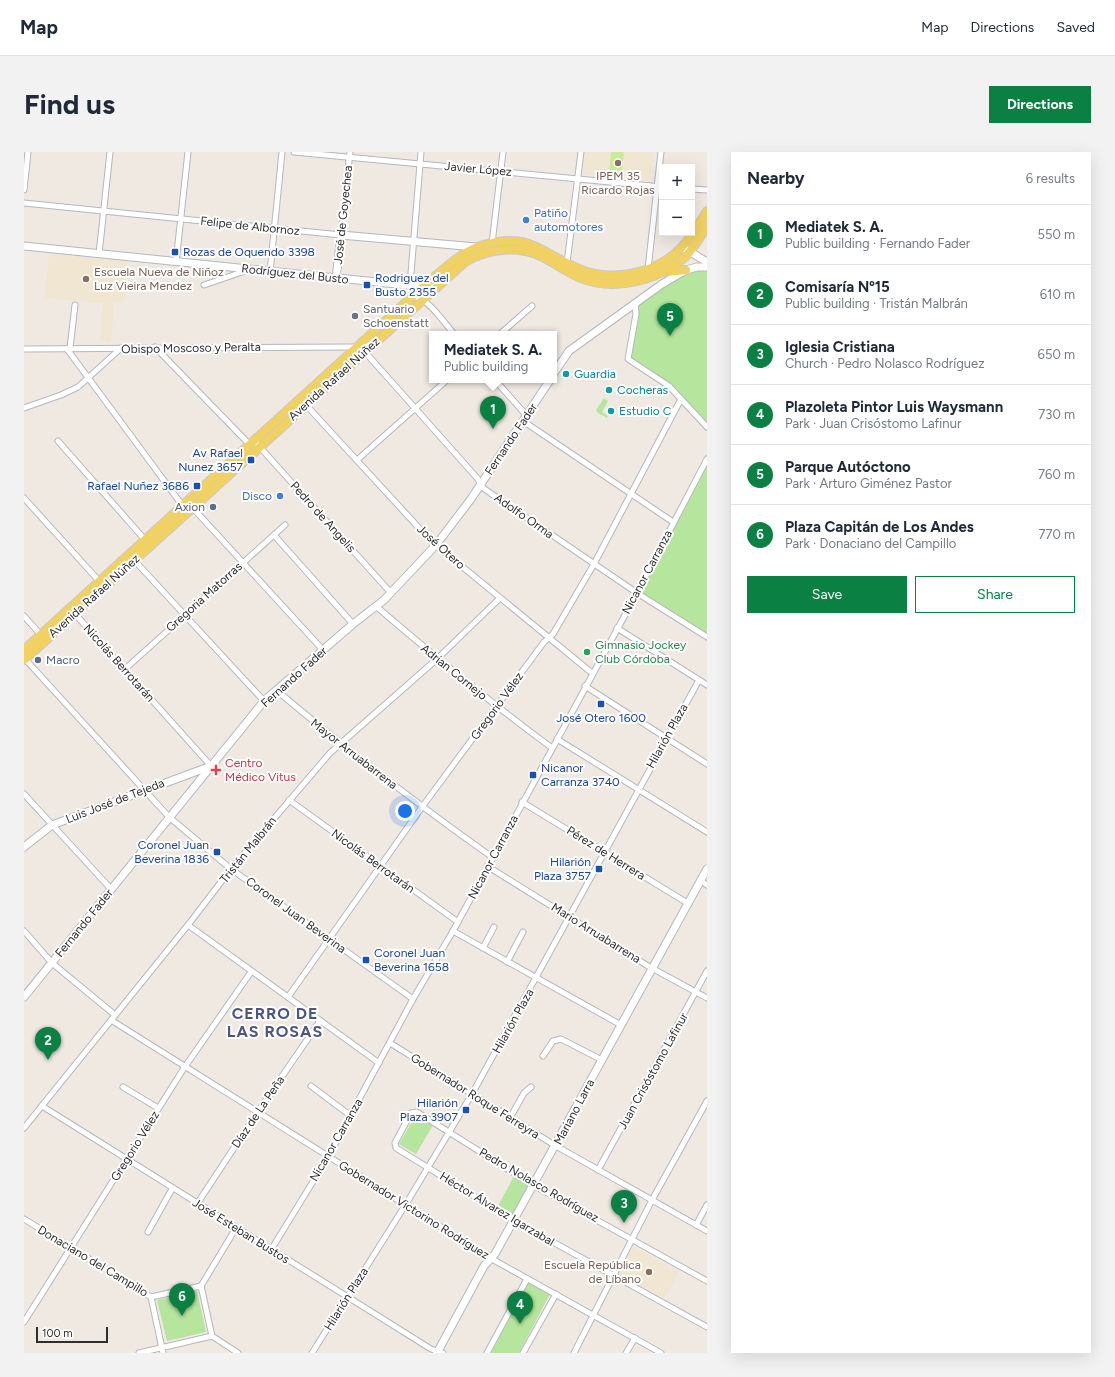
<!DOCTYPE html>
<meta charset="utf-8">
<style>
body{margin:0;font-family:Figtree,sans-serif;background:#f2f2f3;color:#1f2937}
.controls{position:absolute;right:12px;top:12px;display:grid;overflow:hidden;border-radius:0px;box-shadow:0 4px 16px #0002}
.controls button{width:36px;height:36px;display:grid;place-items:center;padding:0;border:0;border-bottom:1px solid #e0e1e3;background:#fff;color:#1f2937;font:20px sans-serif}
.scale{position:absolute;left:12px;bottom:10px;width:72px;box-sizing:border-box;padding-left:4px;border:2px solid #2e2e2e;border-top:0;font-size:11px;line-height:14px;white-space:nowrap;color:#2e2e2e;-webkit-text-stroke:3px #fff;paint-order:stroke}
.you{position:absolute;left:381px;top:659px;width:14px;height:14px;margin:-10px;border:3px solid #fff;border-radius:50%;background:#1a73e8;box-shadow:0 0 0 6px #1a73e833}
.badge{display:grid;place-items:center;width:26px;height:26px;border-radius:50%;background:#0b8043;color:#fff;font-size:13px;font-weight:700}
.pin{position:absolute;translate:-50% -33px;filter:drop-shadow(0 1px 2px #0008)}
.pin::after{content:'';position:absolute;top:21px;width:14px;height:12px;background:inherit;clip-path:polygon(0 0,100% 0,50% 100%)}
.popup{position:absolute;left:405px;top:179px;width:128px;height:52px;box-sizing:border-box;display:grid;place-content:center;border-radius:0px;background:#fff;filter:drop-shadow(0 1px 3px #0005);font-size:13px;white-space:nowrap;color:#747a83}
.popup b{font-size:15px;color:#1f2937}
.popup::after{content:'';position:absolute;left:50%;top:100%;margin-left:-8px;border:8px solid transparent;border-top-color:#fff}
.list{margin:0;padding:0;list-style:none}
h2{display:flex;justify-content:space-between;align-items:center;height:52px;margin:0;padding:0 16px;font-size:17px}
h2 small{font-size:13px;font-weight:400;color:#747a83}
.list li{display:grid;grid-template-columns:26px 1fr auto;gap:12px;align-items:center;box-sizing:border-box;height:60px;padding:0 16px;border-top:1px solid #e0e1e3}
.list b{display:block;font-size:15px;white-space:nowrap}
.list p{margin:0;font-size:13px;white-space:nowrap;color:#747a83}
.list em{font-size:13px;font-style:normal;color:#747a83}
.actions{display:flex;gap:8px;padding:12px 16px}
.actions a{flex:1;padding:9px 0;border:1px solid #0b8043;border-radius:0px;text-align:center;font-size:14px;color:#0b8043}
.actions .main{background:#0b8043;color:#fff}
.map{position:relative;flex:none;width:683px;height:1201px;overflow:hidden;border-radius:0px}
header{display:flex;align-items:center;gap:24px;box-sizing:border-box;height:56px;padding:0 20px;background:#fff;border-bottom:1px solid #e0e1e3}
header strong{font-size:19px}
nav{display:flex;gap:22px;margin-inline-start:auto;font-size:14px}
.intro{display:flex;align-items:center;justify-content:space-between;box-sizing:border-box;height:96px;padding:0 24px}
h1{margin:0;font-size:28px}
.button{padding:10px 18px;border-radius:0px;background:#0b8043;color:#fff;font-size:14px;font-weight:700}
main{display:flex;gap:24px;padding:0 24px}
aside{flex:1;background:#fff;border-radius:0px;box-shadow:0 4px 16px #0002}
.map>svg:first-child{display:block}
.education{fill:#f0e6d1}
.green{fill:#b6e59e}
.pitch{fill:#c9ec9a}
.lines{fill:none;stroke-linecap:round;stroke-linejoin:round}
.street-casing{stroke:#b4b7c1;stroke-width:7}
.secondary-casing{stroke:#b4b7c1;stroke-width:9}
.primary-casing{stroke:#c9c9c9;stroke-width:10}
.street{stroke:#fff;stroke-width:5}
.secondary{stroke:#fff;stroke-width:7}
.primary{stroke:#f2d163;stroke-width:8}
.education-dot{fill:#8d6e63;stroke:#fff;stroke-width:1.5}
.shop-dot{fill:#3f7fe0;stroke:#fff;stroke-width:1.5}
.transit-dot{fill:#1a4fb4;stroke:#fff;stroke-width:1.5}
.worship-dot{fill:#6b7280;stroke:#fff;stroke-width:1.5}
.culture-dot{fill:#0f9aa8;stroke:#fff;stroke-width:1.5}
.service-dot{fill:#5c6f8a;stroke:#fff;stroke-width:1.5}
.leisure-dot{fill:#2e9e5b;stroke:#fff;stroke-width:1.5}
.health-dot{fill:#e0444e;stroke:#fff;stroke-width:1.5}
.labels{text-anchor:middle;dominant-baseline:central;stroke-width:4;stroke-linejoin:round;paint-order:stroke}
.street-label{font-size:12px;fill:#2e2e2e;stroke:#fff}
.education-label{font-size:12px;fill:#785e54;stroke:#fff}
.shop-label{font-size:12px;fill:#366cbe;stroke:#fff;text-anchor:start}
.transit-label{font-size:12px;fill:#164399;stroke:#fff;text-anchor:end}
.worship-label{font-size:12px;fill:#5b616d;stroke:#fff;text-anchor:start}
.culture-label{font-size:12px;fill:#0d838f;stroke:#fff;text-anchor:start}
.service-label{font-size:12px;fill:#4e5e75;stroke:#fff;text-anchor:end}
.leisure-label{font-size:12px;fill:#27864d;stroke:#fff;text-anchor:start}
.health-label{font-size:12px;fill:#be3a42;stroke:#fff;text-anchor:start}
.district-label{font-size:16px;font-weight:bold;letter-spacing:1px;fill:#4d5680;stroke:#fff}
</style>
<header>
<strong>Map</strong>
<nav><a>Map</a><a>Directions</a><a>Saved</a></nav>
</header>
<div class="intro"><h1>Find us</h1><a class="button">Directions</a></div>
<main>
<div class="map">
<svg width="683" height="1201" viewBox="0 0 683 1201">
<rect width="100%" height="100%" fill="#efe9e1"/>
<g class="education">
<path d="M 561,0 L 629,0 L 626,29 L 559,22 Z"/>
<path d="M 25,102 L 103,108 L 100,151 L 90,150 L 87,190 L 76,189 L 79,151 L 21,146 Z"/>
<path d="M 609,1095 L 655,1120 L 640,1146 L 595,1121 Z"/>
</g>
<g class="green">
<path d="M 683,115 L 683,275 L 645,234 L 604,205 L 611,152 L 653,123 Z"/>
<path d="M 580,246 L 584,249 L 578,260 L 584,264 L 583,266 L 574,261 L 572,258 Z"/>
<path d="M 683,307 L 683,485 L 613,441 Z"/>
<path d="M 392,963 L 409,973 L 392,1002 L 375,992 Z"/>
<path d="M 490,1024 L 506,1033 L 489,1062 L 474,1054 Z"/>
<path d="M 504,1130 L 526,1142 L 495,1201 L 467,1201 Z"/>
<path d="M 173,1139 L 182,1180 L 143,1189 L 133,1148 Z"/>
</g>
<path class="pitch" d="M 587,0 L 600,0 L 598,20 L 585,19 Z"/>
<g class="lines">
<defs>
<g id="street">
<path d="M 270,0 L 638,35"/>
<path d="M 668,37 L 683,38"/>
<path d="M 0,38 L 4,0"/>
<path d="M 0,51 L 317,83 L 326,0"/>
<path d="M 468,91 L 479,0"/>
<path d="M 75,102 L 86,0"/>
<path d="M 152,110 L 164,0"/>
<path d="M 543,111 L 557,0"/>
<path d="M 624,117 L 637,0"/>
<path d="M 246,120 L 258,0"/>
<path d="M 180,133 L 224,118"/>
<path d="M 386,133 L 397,0"/>
<path d="M 389,145 C 401,142 422,173 430,182"/>
<path d="M 611,152 L 612,162 L 604,207 L 645,234 L 683,275"/>
<path d="M 476,182 L 508,154"/>
<path d="M 343,187 L 341,200 L 454,327 L 459,336 L 613,441 L 683,485"/>
<path d="M 131,195 L 225,292"/>
<path d="M 46,196 L 51,153"/>
<path d="M 0,197 L 333,195"/>
<path d="M 43,197 L 158,353"/>
<path d="M 471,228 L 503,264"/>
<path d="M 282,253 L 407,389 L 568,521"/>
<path d="M 0,256 L 37,243 L 54,235 L 97,196"/>
<path d="M 499,269 L 649,370"/>
<path d="M 34,289 L 122,389"/>
<path d="M 234,293 L 367,441"/>
<path d="M 333,308 L 423,228"/>
<path d="M 0,346 L 76,430"/>
<path d="M 168,355 L 299,498"/>
<path d="M 250,383 L 329,472"/>
<path d="M 110,408 L 240,549"/>
<path d="M 353,455 C 410,504 467,551 528,596"/>
<path d="M 51,462 L 187,614"/>
<path d="M 0,464 L 17,483"/>
<path d="M 593,476 L 683,533"/>
<path d="M 1,498 L 1,507 L 145,665 L 207,717 L 389,847"/>
<path d="M 100,518 L 261,373"/>
<path d="M 561,534 L 683,612"/>
<path d="M 252,538 C 322,597 393,652 468,705"/>
<path d="M 533,587 L 683,680"/>
<path d="M 0,642 L 87,737"/>
<path d="M 265,648 L 434,770"/>
<path d="M 498,650 L 665,752"/>
<path d="M 463,714 L 624,814 L 683,846"/>
<path d="M 677,729 L 683,733"/>
<path d="M 164,773 L 355,911"/>
<path d="M 0,779 L 28,811 L 91,863"/>
<path d="M 429,779 L 597,873"/>
<path d="M 459,796 L 470,775"/>
<path d="M 483,810 L 499,780"/>
<path d="M 264,845 L 398,655 L 520,490 L 529,482 L 570,412 L 657,247"/>
<path d="M 87,868 L 468,1107 L 637,1201"/>
<path d="M 366,891 L 532,994 L 683,1079"/>
<path d="M 519,904 L 529,889 L 537,887 L 578,908"/>
<path d="M 287,934 L 327,964"/>
<path d="M 99,935 L 134,956"/>
<path d="M 18,954 L 407,1197 L 419,1201"/>
<path d="M 486,966 L 500,941 L 507,935"/>
<path d="M 0,976 L 164,773 L 207,717 L 306,601 L 413,507 L 476,446"/>
<path d="M 574,1018 L 683,819"/>
<path d="M 173,1052 L 233,961 L 296,869"/>
<path d="M 0,1067 L 127,1145 L 177,1134 L 188,1184 L 214,1201"/>
<path d="M 672,1073 L 683,1053"/>
<path d="M 124,1080 L 148,1037"/>
<path d="M 247,1098 L 304,1005 L 389,847 L 429,779 L 613,441 L 683,307"/>
<path d="M 683,1129 L 509,1033 L 393,960 L 387,961 L 371,991 L 372,996 L 489,1068 L 683,1175"/>
<path d="M 177,1134 L 212,1076"/>
<path d="M 127,1145 L 139,1201"/>
<path d="M 0,1170 L 160,916 L 227,820"/>
<path d="M 115,1201 L 188,1184"/>
<path d="M 288,1201 L 382,1052 L 448,942 L 675,528"/>
<path d="M 463,1201 L 503,1127"/>
<path d="M 499,1201 L 532,1142"/>
<path d="M 550,1201 L 628,1048 L 683,949"/>
<path d="M 602,1201 L 611,1186"/>
</g>
<g id="secondary">
<path d="M 0,94 L 412,136"/>
<path d="M 658,95 L 683,110"/>
<path d="M 312,127 L 317,83 L 452,95"/>
<path d="M 530,221 L 545,199 L 638,132 L 662,118 L 673,115 L 683,115"/>
<path d="M 0,695 L 28,673 L 187,614"/>
<path d="M 0,845 L 240,549 L 329,472 L 360,448 L 412,393 L 447,347 L 526,228"/>
<path d="M 413,1201 L 460,1114 L 471,1102 L 683,717"/>
</g>
<g id="primary">
<path d="M 642,120 L 662,118"/>
<path d="M 0,498 L 400,134 C 418,119 436,100 459,93 C 505,80 516,100 553,116 C 586,131 631,123 657,96 C 668,85 675,72 683,59"/>
<path d="M 0,508 L 441,110 C 464,96 495,93 519,105 C 532,112 544,121 557,126 C 591,140 635,128 662,104 C 670,96 677,83 683,74"/>
</g>
</defs>
<use href="#street" class="street-casing"/>
<use href="#secondary" class="secondary-casing"/>
<use href="#primary" class="primary-casing"/>
<use href="#street" class="street"/>
<use href="#secondary" class="secondary"/>
<use href="#primary" class="primary"/>
</g>
<g class="education-dot">
<circle cx="594" cy="11" r="4"/>
<circle cx="62" cy="127" r="4"/>
<circle cx="625" cy="1120" r="4"/>
</g>
<g class="shop-dot">
<circle cx="502" cy="68" r="4"/>
<circle cx="256" cy="344" r="4"/>
</g>
<g class="transit-dot">
<rect x="147" y="96" width="8" height="8" rx="2"/>
<rect x="339" y="129" width="8" height="8" rx="2"/>
<rect x="223" y="304" width="8" height="8" rx="2"/>
<rect x="169" y="330" width="8" height="8" rx="2"/>
<rect x="573" y="548" width="8" height="8" rx="2"/>
<rect x="505" y="619" width="8" height="8" rx="2"/>
<rect x="189" y="696" width="8" height="8" rx="2"/>
<rect x="571" y="713" width="8" height="8" rx="2"/>
<rect x="338" y="804" width="8" height="8" rx="2"/>
<rect x="438" y="954" width="8" height="8" rx="2"/>
</g>
<circle class="worship-dot" cx="331" cy="164" r="4"/>
<g class="culture-dot">
<circle cx="542" cy="222" r="4"/>
<circle cx="585" cy="238" r="4"/>
<circle cx="587" cy="259" r="4"/>
</g>
<g class="service-dot">
<circle cx="189" cy="355" r="4"/>
<circle cx="14" cy="508" r="4"/>
</g>
<circle class="leisure-dot" cx="563" cy="500" r="4"/>
<path class="health-dot" d="M190 612h4v4h4v4h-4v4h-4v-4h-4v-4h4z"/>
<g class="labels">
<g class="street-label">
<text transform="translate(454 17) rotate(5)">Javier López</text>
<text transform="translate(319 63) rotate(-84)">José de Goyechea</text>
<text transform="translate(226 74) rotate(6)">Felipe de Albornoz</text>
<text transform="translate(271 122) rotate(6)">Rodríguez del Busto</text>
<text transform="translate(167 196) rotate(-1)">Obispo Moscoso y Peralta</text>
<text transform="translate(310 227) rotate(-42)">Avenida Rafael Núñez</text>
<text transform="translate(487 287) rotate(-56)">Fernando Fader</text>
<text transform="translate(500 364) rotate(35)">Adolfo Orma</text>
<text transform="translate(299 365) rotate(48)">Pedro de Angelis</text>
<text transform="translate(417 395) rotate(42)">José Otero</text>
<text transform="translate(623 420) rotate(-62)">Nicanor Carranza</text>
<text transform="translate(70 444) rotate(-42)">Avenida Rafael Núñez</text>
<text transform="translate(180 445) rotate(-42)">Gregoria Matorras</text>
<text transform="translate(95 511) rotate(48)">Nicolás Berrotarán</text>
<text transform="translate(430 520) rotate(39)">Adrian Cornejo</text>
<text transform="translate(270 525) rotate(-42)">Fernando Fader</text>
<text transform="translate(473 554) rotate(-54)">Gregorio Vélez</text>
<text transform="translate(643 584) rotate(-61)">Hilarión Plaza</text>
<text transform="translate(330 602) rotate(38)">Mayor Arruabarrena</text>
<text transform="translate(91 649) rotate(-21)">Luis José de Tejeda</text>
<text transform="translate(224 698) rotate(-51)">Tristán Malbrán</text>
<text transform="translate(582 701) rotate(32)">Pérez de Herrera</text>
<text transform="translate(469 705) rotate(-62)">Nicanor Carranza</text>
<text transform="translate(349 709) rotate(36)">Nicolás Berrotarán</text>
<text transform="translate(272 763) rotate(36)">Coronel Juan Beverina</text>
<text transform="translate(60 771) rotate(-51)">Fernando Fader</text>
<text transform="translate(572 781) rotate(32)">Mario Arruabarrena</text>
<text transform="translate(489 869) rotate(-61)">Hilarión Plaza</text>
<text transform="translate(629 919) rotate(-61)">Juan Crisóstomo Lafinur</text>
<text transform="translate(451 944) rotate(32)">Gobernador Roque Ferreyra</text>
<text transform="translate(234 960) rotate(-56)">Díaz de La Peña</text>
<text transform="translate(550 960) rotate(-62)">Mariano Larra</text>
<text transform="translate(312 988) rotate(-60)">Nicanor Carranza</text>
<text transform="translate(111 994) rotate(-58)">Gregorio Vélez</text>
<text transform="translate(515 1033) rotate(30)">Pedro Nolasco Rodríguez</text>
<text transform="translate(473 1057) rotate(31)">Héctor Álvarez Igarzabal</text>
<text transform="translate(390 1058) rotate(32)">Gobernador Victorino Rodríguez</text>
<text transform="translate(217 1079) rotate(32)">José Esteban Bustos</text>
<text transform="translate(69 1109) rotate(31)">Donaciano del Campillo</text>
<text transform="translate(322 1147) rotate(-58)">Hilarión Plaza</text>
</g>
<g class="education-label">
<text x="594" y="24">IPEM 35<tspan x="594" dy="14">Ricardo Rojas</tspan></text>
<text x="70" y="120" text-anchor="start">Escuela Nueva de Niñoz<tspan x="70" dy="14">Luz Vieira Mendez</tspan></text>
<text x="617" y="1113" text-anchor="end">Escuela República<tspan x="617" dy="14">de Líbano</tspan></text>
</g>
<g class="shop-label">
<text x="510" y="61">Patiño<tspan x="510" dy="14">automotores</tspan></text>
<text x="248" y="344" text-anchor="end">Disco</text>
</g>
<g class="transit-label">
<text x="159" y="100" text-anchor="start">Rozas de Oquendo 3398</text>
<text x="351" y="126" text-anchor="start">Rodriguez del<tspan x="351" dy="14">Busto 2355</tspan></text>
<text x="219" y="301">Av Rafael<tspan x="219" dy="14">Nunez 3657</tspan></text>
<text x="165" y="334">Rafael Nuñez 3686</text>
<text x="577" y="566" text-anchor="middle">José Otero 1600</text>
<text x="517" y="616" text-anchor="start">Nicanor<tspan x="517" dy="14">Carranza 3740</tspan></text>
<text x="185" y="693">Coronel Juan<tspan x="185" dy="14">Beverina 1836</tspan></text>
<text x="567" y="710">Hilarión<tspan x="567" dy="14">Plaza 3757</tspan></text>
<text x="350" y="801" text-anchor="start">Coronel Juan<tspan x="350" dy="14">Beverina 1658</tspan></text>
<text x="434" y="951">Hilarión<tspan x="434" dy="14">Plaza 3907</tspan></text>
</g>
<g class="worship-label">
<text x="339" y="157">Santuario<tspan x="339" dy="14">Schoenstatt</tspan></text>
</g>
<g class="culture-label">
<text x="550" y="222">Guardia</text>
<text x="593" y="238">Cocheras</text>
<text x="595" y="259">Estudio C</text>
</g>
<g class="service-label">
<text x="181" y="355">Axion</text>
<text x="22" y="508" text-anchor="start">Macro</text>
</g>
<g class="leisure-label">
<text x="571" y="493">Gimnasio Jockey<tspan x="571" dy="14">Club Córdoba</tspan></text>
</g>
<g class="health-label">
<text x="201" y="611">Centro<tspan x="201" dy="14">Médico Vitus</tspan></text>
</g>
<g class="district-label">
<text x="251" y="861">CERRO DE<tspan x="251" dy="18">LAS ROSAS</tspan></text>
</g>
</g>
</svg>
<div class="controls">
<button>+</button>
<button>−</button>
</div>
<div class="scale">100 m</div>
<div class="you"></div>
<div class="pin badge" style="left:469px;top:277px">1</div>
<div class="popup"><b>Mediatek S. A.</b>Public building</div>
<div class="pin badge" style="left:24px;top:908px">2</div>
<div class="pin badge" style="left:600px;top:1071px">3</div>
<div class="pin badge" style="left:496px;top:1172px">4</div>
<div class="pin badge" style="left:646px;top:184px">5</div>
<div class="pin badge" style="left:158px;top:1164px">6</div>
</div>
<aside>
<h2>Nearby<small>6 results</small></h2>
<ul class="list">
<li><span class="badge">1</span><div><b>Mediatek S. A.</b><p>Public building · Fernando Fader</p></div><em>550 m</em></li>
<li><span class="badge">2</span><div><b>Comisaría Nº15</b><p>Public building · Tristán Malbrán</p></div><em>610 m</em></li>
<li><span class="badge">3</span><div><b>Iglesia Cristiana</b><p>Church · Pedro Nolasco Rodríguez</p></div><em>650 m</em></li>
<li><span class="badge">4</span><div><b>Plazoleta Pintor Luis Waysmann</b><p>Park · Juan Crisóstomo Lafinur</p></div><em>730 m</em></li>
<li><span class="badge">5</span><div><b>Parque Autóctono</b><p>Park · Arturo Giménez Pastor</p></div><em>760 m</em></li>
<li><span class="badge">6</span><div><b>Plaza Capitán de Los Andes</b><p>Park · Donaciano del Campillo</p></div><em>770 m</em></li>
</ul>
<div class="actions"><a class="main">Save</a><a>Share</a></div>
</aside>
</main>
